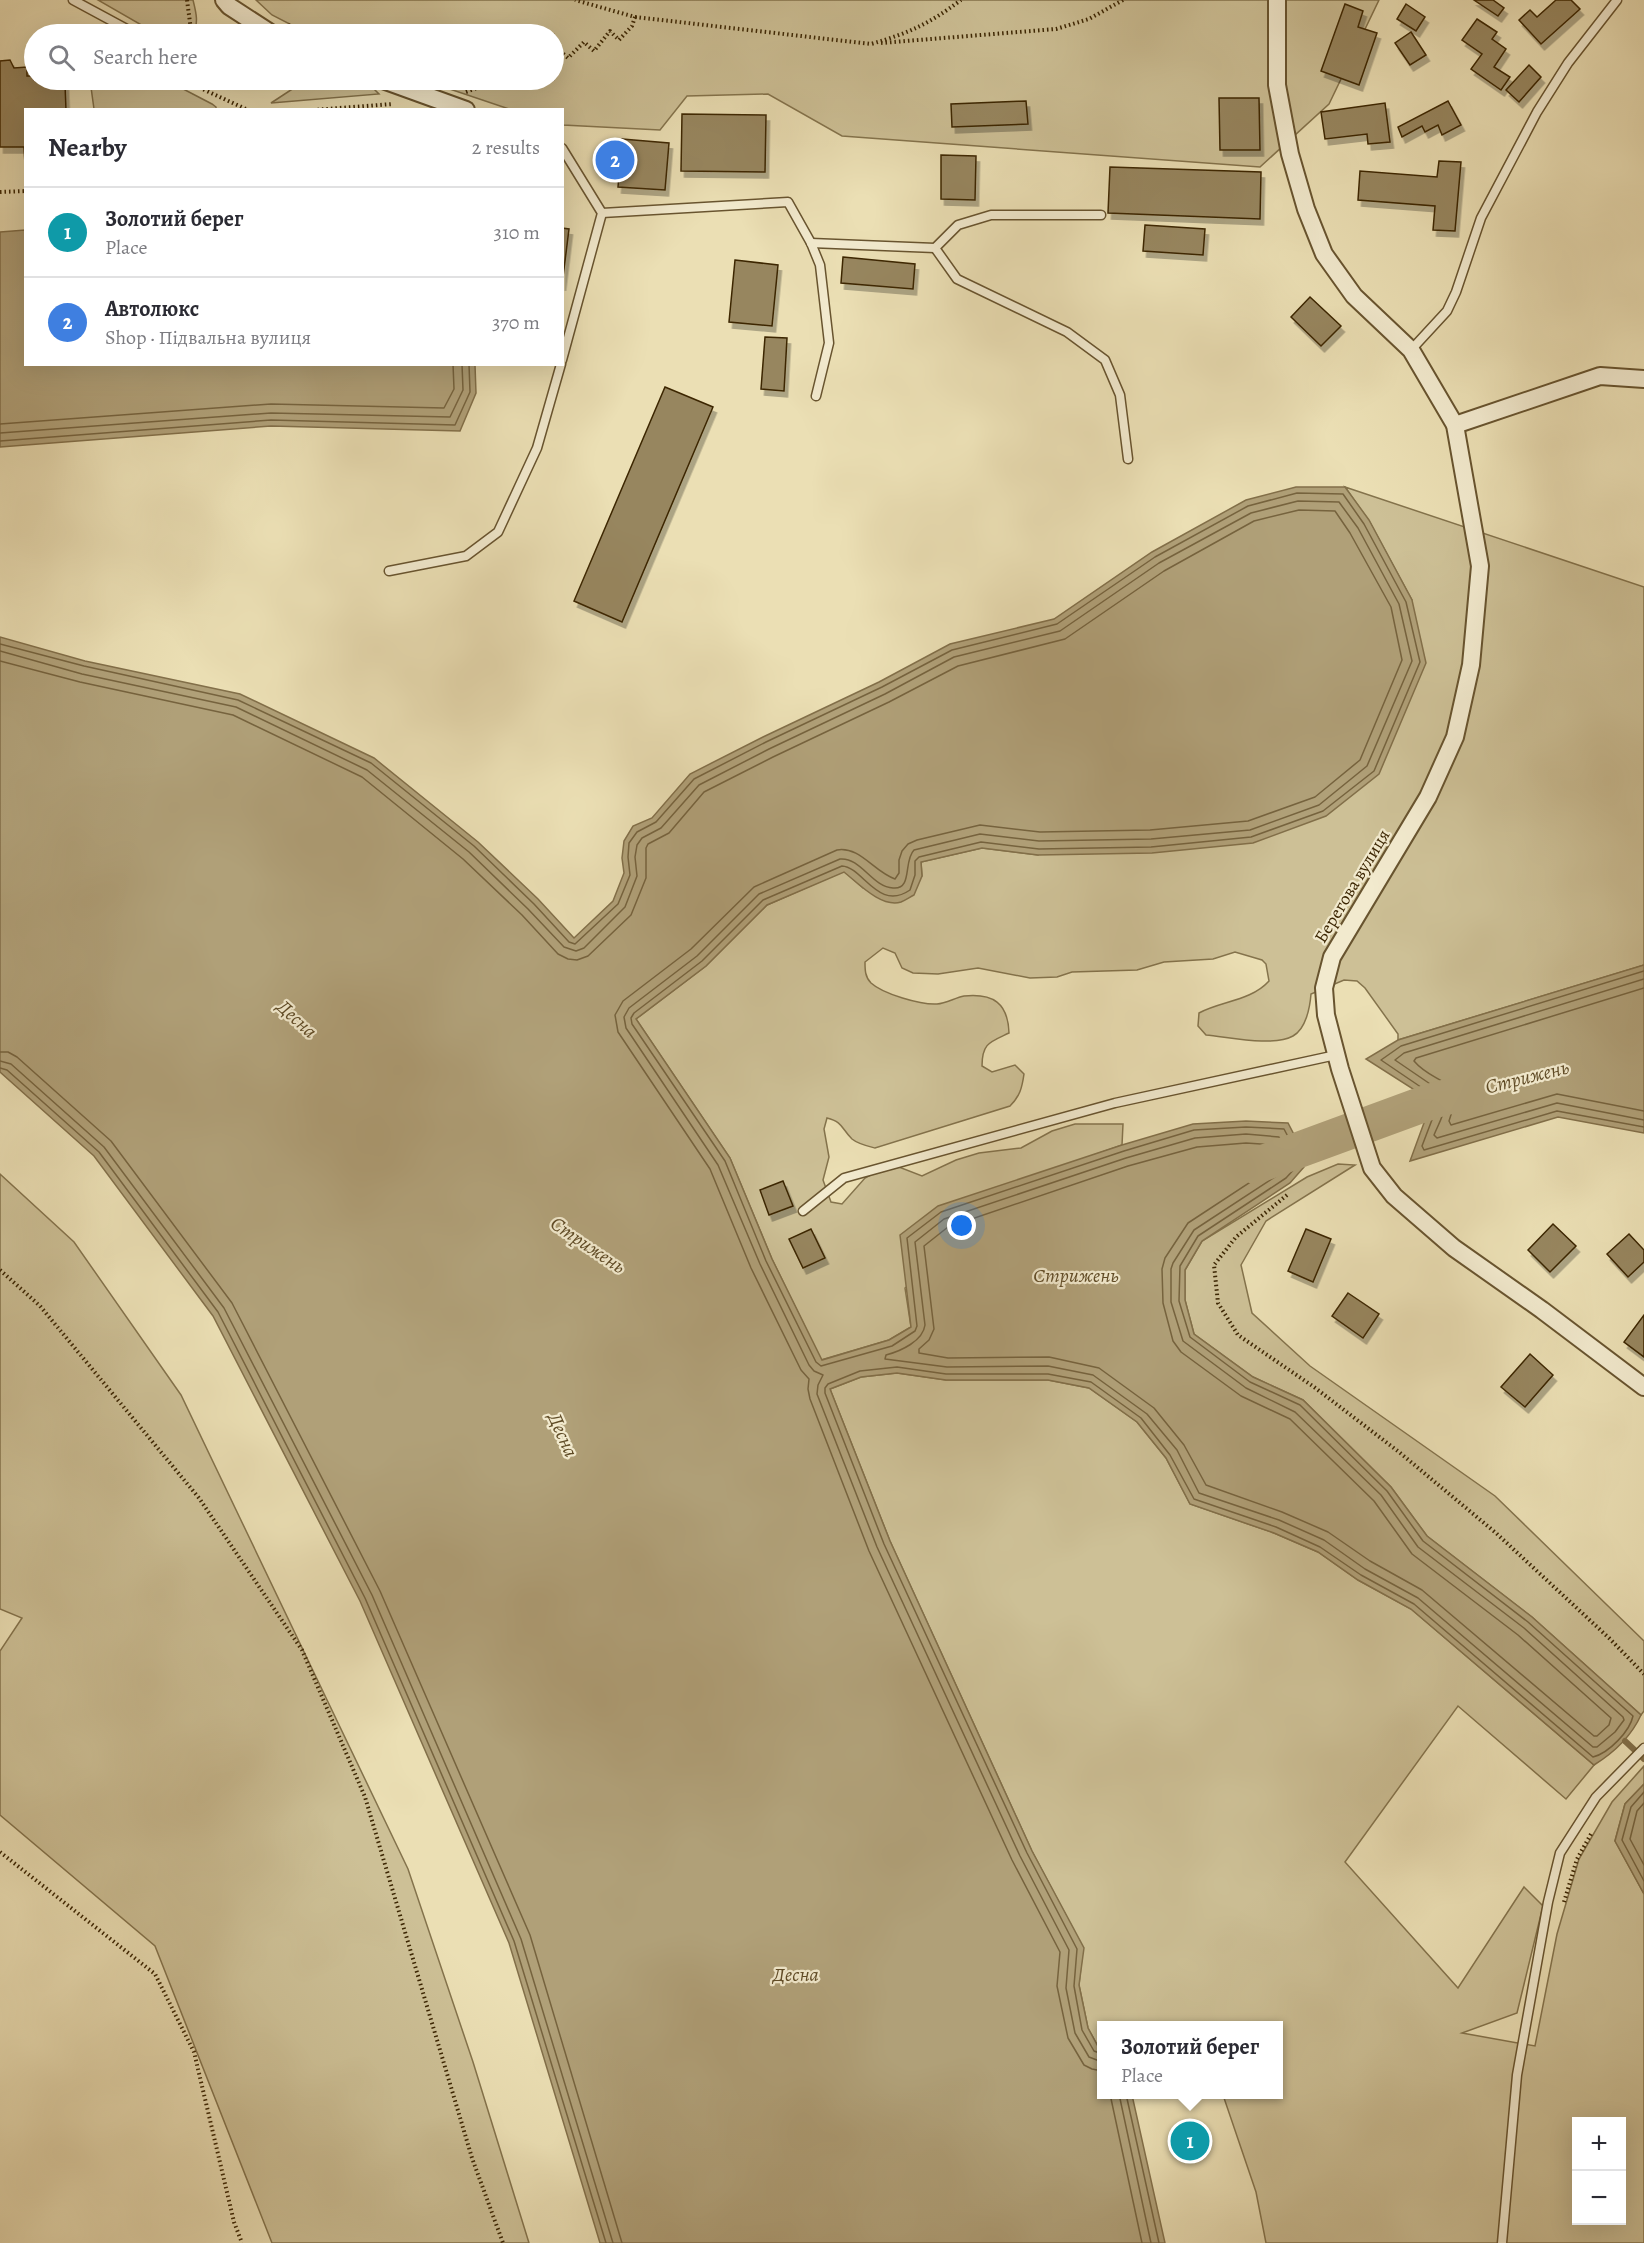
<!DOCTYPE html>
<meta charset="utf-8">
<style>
body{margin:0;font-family:Alegreya,serif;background:#f2f2f3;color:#2b2b33}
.controls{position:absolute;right:18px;bottom:18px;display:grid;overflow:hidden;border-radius:0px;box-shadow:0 6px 24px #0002}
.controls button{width:54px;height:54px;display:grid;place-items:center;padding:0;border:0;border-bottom:2px solid #e1e1e2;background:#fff;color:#2b2b33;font:30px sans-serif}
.you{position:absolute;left:962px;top:1226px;width:21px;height:21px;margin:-15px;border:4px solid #fff;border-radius:50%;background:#1a73e8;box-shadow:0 0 0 9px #1a73e833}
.badge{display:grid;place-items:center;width:39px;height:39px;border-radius:50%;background:#111827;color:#fff;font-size:20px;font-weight:700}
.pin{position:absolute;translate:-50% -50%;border:3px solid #fff;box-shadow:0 2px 6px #0006}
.popup{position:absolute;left:1097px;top:2021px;width:186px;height:78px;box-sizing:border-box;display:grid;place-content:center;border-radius:0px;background:#fff;filter:drop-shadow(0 2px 4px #0005);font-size:20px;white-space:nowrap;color:#7c7c81}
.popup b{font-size:22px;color:#2b2b33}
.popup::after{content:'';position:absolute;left:50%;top:100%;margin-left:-12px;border:12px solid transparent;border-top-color:#fff}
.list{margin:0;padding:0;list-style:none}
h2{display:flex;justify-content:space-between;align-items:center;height:78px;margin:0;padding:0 24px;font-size:26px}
h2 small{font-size:20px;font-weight:400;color:#7c7c81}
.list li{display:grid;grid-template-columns:39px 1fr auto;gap:18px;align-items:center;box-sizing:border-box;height:90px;padding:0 24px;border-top:2px solid #e1e1e2}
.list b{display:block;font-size:22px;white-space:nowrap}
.list p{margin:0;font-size:20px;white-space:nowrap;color:#7c7c81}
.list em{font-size:20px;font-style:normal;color:#7c7c81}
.icon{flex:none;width:33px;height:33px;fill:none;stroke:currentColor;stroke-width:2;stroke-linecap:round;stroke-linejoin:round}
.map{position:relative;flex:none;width:1644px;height:2243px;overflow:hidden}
.search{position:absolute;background:#fff;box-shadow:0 6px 24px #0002;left:24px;top:24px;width:540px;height:66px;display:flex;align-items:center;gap:15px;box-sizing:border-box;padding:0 21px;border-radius:33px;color:#7c7c81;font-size:22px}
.panel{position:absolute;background:#fff;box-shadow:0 6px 24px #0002;left:24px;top:108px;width:540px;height:258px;border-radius:0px}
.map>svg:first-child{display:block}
.green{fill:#cdc096;stroke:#84734c;stroke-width:1.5;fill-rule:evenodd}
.water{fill:#b0a078;stroke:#826f49;stroke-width:1.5}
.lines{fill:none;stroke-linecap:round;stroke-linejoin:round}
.shore{stroke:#76633e;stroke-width:1.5}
.stream{stroke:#826f49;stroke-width:6}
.river{stroke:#b0a078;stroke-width:36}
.building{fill:#97865f;stroke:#3c2603;stroke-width:1.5;filter:url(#shadow)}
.lane-casing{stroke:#68542f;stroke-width:11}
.street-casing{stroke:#68542f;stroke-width:20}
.path{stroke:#3c2603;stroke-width:4;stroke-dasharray:1.5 3;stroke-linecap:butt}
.lane{stroke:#f2eace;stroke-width:8}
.street{stroke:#f2eace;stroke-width:16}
.labels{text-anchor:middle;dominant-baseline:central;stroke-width:4.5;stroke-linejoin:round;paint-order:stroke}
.street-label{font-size:18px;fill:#3c2603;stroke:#f2eace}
.water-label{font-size:20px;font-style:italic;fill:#5f4b26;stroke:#f2eace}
</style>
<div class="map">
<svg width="1644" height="2243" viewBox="0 0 1644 2243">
<defs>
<filter id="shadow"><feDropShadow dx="3.5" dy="6" stdDeviation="0" flood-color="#0004"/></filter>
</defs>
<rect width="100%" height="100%" fill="#ebdfb4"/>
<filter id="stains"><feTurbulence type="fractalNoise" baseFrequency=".00333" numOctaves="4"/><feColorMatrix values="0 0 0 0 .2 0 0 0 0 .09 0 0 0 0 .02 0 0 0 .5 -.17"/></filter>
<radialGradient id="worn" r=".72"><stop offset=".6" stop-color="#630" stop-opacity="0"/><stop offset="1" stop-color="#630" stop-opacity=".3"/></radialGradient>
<g class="green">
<path d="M 98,0 L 193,0 C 196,12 199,23 193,34 L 157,34 Z"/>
<path d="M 256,0 L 1379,0 L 1329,104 L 1260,167 L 842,136 L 768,94 L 687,96 L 660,130 L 563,125 L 562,110 L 509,109 L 423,80 L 554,80 L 554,34 L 309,34 L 272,15 Z"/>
<path d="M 90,80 L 166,80 L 212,104 L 216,107 L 216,109 L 94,109 Z"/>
<path d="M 306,80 L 359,80 L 373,88 L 379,94 L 271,103 Z"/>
<path d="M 1345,487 L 1644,587 L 1644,965 L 1398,1040 L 1398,1034 L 1365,988 L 1357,981 L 1344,980 L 1311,994 C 1310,1007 1306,1029 1293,1036 C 1273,1047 1229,1037 1206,1035 L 1198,1026 L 1199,1013 C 1221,1001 1251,1001 1269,981 L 1266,964 L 1262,960 L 1235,952 L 1213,959 L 1164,962 L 1137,970 L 1072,972 L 1057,977 L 1030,978 L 978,968 L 938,974 L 913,973 L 902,968 L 895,953 L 883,948 L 865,962 C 865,970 865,977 871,983 C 883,994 921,1005 937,1004 C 946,1003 955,998 964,996 C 993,993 1008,1003 1009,1033 C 990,1042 982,1043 982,1066 L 992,1072 L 1015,1065 L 1024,1074 C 1022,1088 1020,1096 1010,1106 L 875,1148 C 867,1146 858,1144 852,1139 C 841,1128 843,1122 827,1118 L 824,1129 L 829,1157 L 823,1180 L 831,1202 L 842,1204 L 865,1178 L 876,1172 L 899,1167 L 922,1176 L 956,1160 L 979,1153 L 1021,1148 L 1052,1131 L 1075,1124 L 1123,1124 L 1122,1145 L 1063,1166 L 905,1288 L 911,1327 L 889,1340 L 821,1360 L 772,1259 L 730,1158 L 636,1019 L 706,966 L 767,905 L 844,871 L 863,888 L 922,876 L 921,862 L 982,848 L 1038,855 L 1412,600 L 1369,521 Z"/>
<path d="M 1338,1164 L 1355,1165 L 1266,1221 L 1241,1265 L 1252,1313 L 1310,1366 L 1495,1496 L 1644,1641 L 1644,1711 L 1641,1715 L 1532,1617 L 1427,1536 L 1391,1487 L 1303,1400 L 1253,1377 L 1194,1334 L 1185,1300 L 1185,1270 L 1202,1241 L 1307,1177 Z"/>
<path d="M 0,1174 L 74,1242 L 181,1395 L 408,1869 L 473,2062 L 529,2243 L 272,2243 L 155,1946 L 0,1815 L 0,1651 L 22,1618 L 0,1609 Z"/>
<path d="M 897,1373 L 946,1380 L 1048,1380 L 1089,1388 L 1137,1422 L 1166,1458 L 1190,1504 L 1274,1533 L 1318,1552 L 1358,1580 L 1411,1609 L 1594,1765 L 1566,1799 L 1458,1706 L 1345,1862 L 1458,1988 L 1524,1887 L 1543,1906 L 1517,2013 L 1462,2033 L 1535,2046 L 1557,1934 L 1579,1859 L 1612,1802 L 1644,1766 L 1644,1784 L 1625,1804 L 1615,1841 L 1644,1894 L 1644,2243 L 1266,2243 L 1256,2192 L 1223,2095 L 1278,2094 L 1278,2026 L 1102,2026 L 1101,2052 L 1088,2028 L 1079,1985 L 1083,1948 L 1032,1851 L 890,1541 L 830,1389 L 861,1377 ZM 1576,2122 L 1622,2122 L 1622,2220 L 1576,2220 Z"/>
</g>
<g class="water">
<path d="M 25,230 L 26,364 L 475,365 L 476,393 L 460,431 L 271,426 L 0,447 L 0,232 Z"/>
<path d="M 1296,487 L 1345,487 L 1369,520 L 1412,600 L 1426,663 L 1379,774 L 1326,816 L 1253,843 L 1152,853 L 1038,855 L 982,848 L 921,862 L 922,876 L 914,895 C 910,897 906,900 901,902 C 881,908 858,883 844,872 L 767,905 L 706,966 L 636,1019 L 730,1158 L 772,1259 L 822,1360 L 889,1340 L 911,1327 L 900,1235 L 938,1206 L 1122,1145 L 1193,1124 L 1246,1121 L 1288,1123 L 1301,1148 L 1304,1167 L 1290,1183 L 1202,1241 L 1185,1270 L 1185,1300 L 1194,1334 L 1253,1377 L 1303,1400 L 1391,1487 L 1427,1536 L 1532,1617 L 1641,1715 C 1631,1737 1615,1752 1594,1765 L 1411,1609 L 1358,1580 L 1318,1552 L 1274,1533 L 1190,1504 L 1166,1458 L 1137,1422 L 1089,1388 L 1048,1380 L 946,1380 L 897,1373 L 861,1377 L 830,1389 L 890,1541 L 1032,1851 L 1084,1948 L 1079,1985 L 1088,2028 L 1101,2052 L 1102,2094 L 1132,2095 L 1165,2243 L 600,2243 L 509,1943 L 360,1601 L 213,1316 L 94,1156 L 0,1072 L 0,637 L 85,661 L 240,694 L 374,758 L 478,842 L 538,899 L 574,938 L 613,901 L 624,873 L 622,858 L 624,841 L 633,826 L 652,818 L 690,774 L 763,737 L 879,682 L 950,644 L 1054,619 L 1152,552 L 1246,500 Z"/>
<path d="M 1644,965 L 1644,1133 L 1558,1117 L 1410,1161 L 1432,1101 L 1366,1059 L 1398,1040 Z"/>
<path d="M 1644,1784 L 1644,1894 L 1615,1841 L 1625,1804 Z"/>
</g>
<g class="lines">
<g class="shore">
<path d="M 0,424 L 271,404 L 444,408 L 454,389 L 453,364"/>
<path d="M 0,433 L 271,413 L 450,417 L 463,390 L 462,364"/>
<path d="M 0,441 L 271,420 L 455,425 L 470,392 L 469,364"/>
<path d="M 0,644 L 84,666 L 238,700 L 371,763 L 474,846 L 534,904 L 569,942 L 575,944 L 618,904 L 630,875 L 628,857 L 629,843 L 637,832 L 656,822 L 694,779 L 766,742 L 882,687 L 952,650 L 1057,624 L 1155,557 L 1248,506 L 1297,493 L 1343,494 L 1364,524 L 1406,602 L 1420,662 L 1374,771 L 1323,811 L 1251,837 L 1151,847 L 1039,849 L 981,842 L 919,857 L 915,861 L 915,875 L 910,890 C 878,912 863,867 842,866 L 763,900 L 702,961 L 634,1013 L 631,1018 L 632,1024 L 725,1161 L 766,1261 L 816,1362 L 821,1366 L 892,1346 L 915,1331 L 917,1326 L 907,1238 L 941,1212 L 1124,1151 L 1194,1130 L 1246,1127 L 1284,1129 L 1295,1150 L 1297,1166 L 1286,1178 L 1198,1236 L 1180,1266 L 1179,1301 L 1190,1337 L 1250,1382 L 1300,1405 L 1387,1491 L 1423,1541 L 1528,1622 L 1633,1716 C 1630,1731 1609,1753 1593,1757 L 1414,1604 L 1361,1575 L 1320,1547 L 1276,1527 L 1194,1499 L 1170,1455 L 1141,1418 L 1091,1382 L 1048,1374 L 946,1374 L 897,1367 L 860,1371 L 828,1384 L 825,1388 L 825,1393 L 884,1544 L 1027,1853 L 1077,1949 L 1074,1986 L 1082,2030 L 1094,2051 L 1102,2054"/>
<path d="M 0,651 L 82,674 L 236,707 L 367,770 L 469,852 L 528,909 L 564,947 L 576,951 L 584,948 L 625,907 L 637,876 L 635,857 L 637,845 L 642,838 L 661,828 L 699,785 L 769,749 L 885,694 L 954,657 L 1060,631 L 1159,563 L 1251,513 L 1298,501 L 1339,502 L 1358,528 L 1399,604 L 1412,661 L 1367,766 L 1319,805 L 1250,830 L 1151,839 L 1039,841 L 980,834 L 914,850 C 903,861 913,890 893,888 C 872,887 861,857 840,859 L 759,894 L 697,956 L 629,1008 L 624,1017 L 626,1028 L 718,1165 L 760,1264 L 809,1365 L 814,1371 L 823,1375 L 818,1385 L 817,1394 L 877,1547 L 1020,1856 L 1069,1950 L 1066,1988 L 1075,2033 L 1089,2057 L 1102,2062"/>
<path d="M 0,661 L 80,682 L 233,715 L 362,777 L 463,859 L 522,915 L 558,954 L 568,959 L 577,960 L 588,956 L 631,915 L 646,878 L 646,848 L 648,844 L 669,833 L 704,792 L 773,757 L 889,702 L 958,666 L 1065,639 L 1164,571 L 1254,521 L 1299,510 L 1335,511 L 1350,533 L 1391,607 L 1402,660 L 1360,760 L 1315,797 L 1248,821 L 1150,830 L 1040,832 L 980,825 L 917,840 L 908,844 L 902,851 L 899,860 L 899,873 L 895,879 C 874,872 860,846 837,850 L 754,887 L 691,949 L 623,1001 L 615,1015 L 618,1032 L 710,1169 L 751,1268 L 801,1370 L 809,1379 L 808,1389 L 810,1399 L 869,1551 L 1012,1860 L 1060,1952 L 1057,1986 L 1068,2038 L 1084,2065 L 1092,2069 L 1102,2071"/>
<path d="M 1644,971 L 1401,1046 L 1381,1060 L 1437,1098 L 1438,1104 L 1422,1146 L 1424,1150 L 1557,1111 L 1644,1127"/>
<path d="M 1644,979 L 1404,1053 L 1395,1060 L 1439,1090 C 1452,1103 1440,1120 1434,1135 L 1437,1138 L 1557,1103 L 1644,1120"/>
<path d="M 1644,988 L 1416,1058 L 1414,1061 C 1435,1086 1465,1076 1449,1121 L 1451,1125 L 1557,1094 L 1644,1111"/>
<path d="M 0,1052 L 8,1052 L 17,1057 L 111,1141 L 232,1303 L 380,1591 L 530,1935 L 622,2243"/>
<path d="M 0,1061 L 11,1064 L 104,1147 L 224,1308 L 372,1595 L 521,1939 L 613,2243"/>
<path d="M 0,1068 L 7,1070 L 99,1152 L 218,1312 L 365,1598 L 514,1941 L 606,2243"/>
<path d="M 1246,1134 L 1279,1137 L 1288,1153 L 1289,1163 L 1281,1173 L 1194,1230 L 1173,1263 L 1171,1269 L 1171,1302 L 1183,1341 L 1246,1388 L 1295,1412 L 1381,1495 L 1418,1547 L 1524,1628 L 1623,1717 L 1624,1720 L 1615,1732 L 1597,1747 L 1593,1747 L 1418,1598 L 1365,1569 L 1324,1540 L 1279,1520 L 1199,1493 L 1177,1450 L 1147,1414 L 1093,1375 L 1048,1366 L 947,1367 L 885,1359 L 886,1355 C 901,1351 923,1341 925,1325 L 915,1242 L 944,1219 L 1126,1158 L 1195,1138 Z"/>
<path d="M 1246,1143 L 1274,1145 L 1280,1155 L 1280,1160 L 1275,1166 L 1188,1223 L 1165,1258 L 1162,1269 L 1163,1303 L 1173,1341 L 1181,1352 L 1241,1396 L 1290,1419 L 1374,1501 L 1412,1554 L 1518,1635 L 1611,1718 L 1609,1725 L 1597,1736 L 1594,1736 L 1422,1590 L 1370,1561 L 1328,1532 L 1282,1512 L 1206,1485 L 1184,1445 L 1154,1408 L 1099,1368 L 1049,1357 L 948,1358 L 919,1353 L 919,1349 L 929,1340 L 934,1329 L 924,1246 L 948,1227 L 1128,1166 L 1197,1147 Z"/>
<path d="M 1644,1792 L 1631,1807 L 1622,1840 L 1644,1881"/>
<path d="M 1644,1803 L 1637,1811 L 1630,1839 L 1644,1865"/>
<path d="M 1110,2094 L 1142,2243"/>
<path d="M 1119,2094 L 1151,2243"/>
<path d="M 1126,2094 L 1159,2243"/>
</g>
<path class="stream" d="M 1625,1741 L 1644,1759"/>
<path class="river" d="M 1255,1166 L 1432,1101 L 1480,1088"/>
</g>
<g class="building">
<path d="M 1474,0 L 1493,0 L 1504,8 L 1498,16 Z"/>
<path d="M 1556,0 L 1571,0 L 1580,9 L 1541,44 L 1519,20 L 1530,10 L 1537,17 Z"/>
<path d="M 1345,4 L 1363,11 L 1358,27 L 1377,33 L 1359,85 L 1321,71 Z"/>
<path d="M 1406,4 L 1425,17 L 1416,31 L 1397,19 Z"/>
<path d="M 1477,19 L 1497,32 L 1492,39 L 1506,49 L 1494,67 L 1510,77 L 1501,90 L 1471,69 L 1482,54 L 1462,40 Z"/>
<path d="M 1411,32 L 1426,55 L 1410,65 L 1395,43 Z"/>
<path d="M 10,60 L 14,68 L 27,67 L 27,76 L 34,76 L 34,80 L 46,80 L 47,84 L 65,84 L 66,110 L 26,110 L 26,182 L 24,147 L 0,147 L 0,61 Z"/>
<path d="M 1529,65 L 1541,77 L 1519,102 L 1506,90 Z"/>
<path d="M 1219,98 L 1259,98 L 1260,150 L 1220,150 Z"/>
<path d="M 1026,101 L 1028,124 L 952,127 L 951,104 Z"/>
<path d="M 1448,101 L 1461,125 L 1442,135 L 1438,125 L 1425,132 L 1422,126 L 1402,137 L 1398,127 Z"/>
<path d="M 1385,103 L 1390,142 L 1368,144 L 1367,134 L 1325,139 L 1321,112 Z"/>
<path d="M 682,114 L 766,115 L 765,172 L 681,171 Z"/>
<path d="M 622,139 L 669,143 L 665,190 L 618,187 Z"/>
<path d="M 941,155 L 976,156 L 975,200 L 941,199 Z"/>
<path d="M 1439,161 L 1461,162 L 1455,231 L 1433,230 L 1435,206 L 1358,200 L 1360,171 L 1437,177 Z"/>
<path d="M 1110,167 L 1261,172 L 1260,219 L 1108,213 Z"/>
<path d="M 1145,225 L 1205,229 L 1203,255 L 1143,251 Z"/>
<path d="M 562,228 L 569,229 L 562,285 Z"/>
<path d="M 843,257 L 915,264 L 913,289 L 841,283 Z"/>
<path d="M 735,260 L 778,265 L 772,326 L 729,322 Z"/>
<path d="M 1310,297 L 1341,326 L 1321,346 L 1291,317 Z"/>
<path d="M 765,337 L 787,338 L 784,391 L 761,389 Z"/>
<path d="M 665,387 L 713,407 L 622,622 L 574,601 Z"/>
<path d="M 783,1181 L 793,1206 L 769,1215 L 760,1190 Z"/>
<path d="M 1553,1224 L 1576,1246 L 1550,1272 L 1528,1250 Z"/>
<path d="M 811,1229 L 825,1258 L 803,1268 L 789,1239 Z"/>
<path d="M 1306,1229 L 1331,1239 L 1313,1282 L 1288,1271 Z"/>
<path d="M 1629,1234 L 1644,1250 L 1644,1262 L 1628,1277 L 1607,1254 Z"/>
<path d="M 1348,1293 L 1379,1314 L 1363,1338 L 1332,1316 Z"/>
<path d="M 1644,1315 L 1644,1357 L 1624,1342 Z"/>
<path d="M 1530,1354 L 1553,1375 L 1525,1407 L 1501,1387 Z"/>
</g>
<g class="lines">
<defs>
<g id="lane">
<path d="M 73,0 L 136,34"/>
<path d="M 221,80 L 233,84 L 251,80"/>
<path d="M 562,148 L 602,213 L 562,360"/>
<path d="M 602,213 L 788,202 L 811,243 L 820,265 L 829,343 L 816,396"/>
<path d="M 811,243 L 935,248 L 958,225 L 991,215 L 1101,215"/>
<path d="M 935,248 L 957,279 L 1067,332 L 1105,360 L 1120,395 L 1128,459"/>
<path d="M 1411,350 L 1447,311 L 1456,292 L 1481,218 L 1537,112 L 1568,63 L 1617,0"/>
<path d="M 389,571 L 466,556 L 498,532 L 537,448 L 561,364"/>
<path d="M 803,1211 L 844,1178 L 1115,1103 L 1336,1055"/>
<path d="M 1502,2243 L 1517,2075 L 1548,1902 L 1560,1853 L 1596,1797 L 1644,1748"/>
</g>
<g id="street">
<path d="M 224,0 L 229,6 L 272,34"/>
<path d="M 1277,0 L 1277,85 L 1290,154 L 1306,209 L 1324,254 L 1354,296 L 1411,350 L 1455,425 L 1480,566 L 1471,665 L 1455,737 L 1428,797 L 1332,957 L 1324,988 L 1326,1015 L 1340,1069 L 1372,1168 L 1394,1196 L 1454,1248 L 1542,1310 L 1644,1387"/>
<path d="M 383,80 L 466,110"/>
<path d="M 1455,425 L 1600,376 L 1644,379"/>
</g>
</defs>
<use href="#lane" class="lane-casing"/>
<use href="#street" class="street-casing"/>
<g class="path">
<path d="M 187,0 L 191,30 L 189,34"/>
<path d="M 635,17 L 871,44 C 909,33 929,24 961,0"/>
<path d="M 288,25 L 306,34"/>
<path d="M 881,43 L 1056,29 L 1089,19 L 1123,0"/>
<path d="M 554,56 L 559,50 L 568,58 L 584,42 L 594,51 L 610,31 L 619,40 L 632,26 L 635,17 L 575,0"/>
<path d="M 183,80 L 248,110"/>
<path d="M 466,92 L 499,80"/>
<path d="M 313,110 L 393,104"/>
<path d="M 0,192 L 26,191"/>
<path d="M 1287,1195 L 1236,1237 L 1214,1265 L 1218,1303 L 1238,1335 L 1314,1387 L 1399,1452 L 1496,1533 L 1609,1638 L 1644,1674"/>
<path d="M 0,1270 L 40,1306 L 199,1498 L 302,1650 L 365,1797 L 472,2158 L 503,2243"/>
<path d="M 0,1852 L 155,1974 L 194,2052 L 234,2222 L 242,2243"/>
<path d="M 1564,1902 L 1577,1859 L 1591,1834"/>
</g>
<use href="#lane" class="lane"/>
<use href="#street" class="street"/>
</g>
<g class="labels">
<g class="street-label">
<text transform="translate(1352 886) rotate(-59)">Берегова вулиця</text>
</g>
<g class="water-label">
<text transform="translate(297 1019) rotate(42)">Десна</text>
<text transform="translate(1527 1077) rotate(-14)">Стрижень</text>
<text transform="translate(588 1245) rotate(34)">Стрижень</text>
<text x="1076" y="1275">Стрижень</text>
<text transform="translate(563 1435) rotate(66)">Десна</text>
<text x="796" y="1974">Десна</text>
</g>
</g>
<rect width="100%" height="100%" filter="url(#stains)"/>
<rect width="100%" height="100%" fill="url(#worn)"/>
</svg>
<div class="controls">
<button>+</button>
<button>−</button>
</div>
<div class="you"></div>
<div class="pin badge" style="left:1190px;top:2141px;background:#0f9aa8">1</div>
<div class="popup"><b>Золотий берег</b>Place</div>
<div class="pin badge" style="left:615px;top:160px;background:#3f7fe0">2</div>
<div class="search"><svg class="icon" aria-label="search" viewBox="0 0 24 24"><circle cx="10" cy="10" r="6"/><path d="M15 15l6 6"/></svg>Search here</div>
<section class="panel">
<h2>Nearby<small>2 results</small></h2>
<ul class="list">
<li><span class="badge" style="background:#0f9aa8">1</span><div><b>Золотий берег</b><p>Place</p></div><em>310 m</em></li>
<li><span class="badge" style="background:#3f7fe0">2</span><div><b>Автолюкс</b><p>Shop · Підвальна вулиця</p></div><em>370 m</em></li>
</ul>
</section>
</div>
